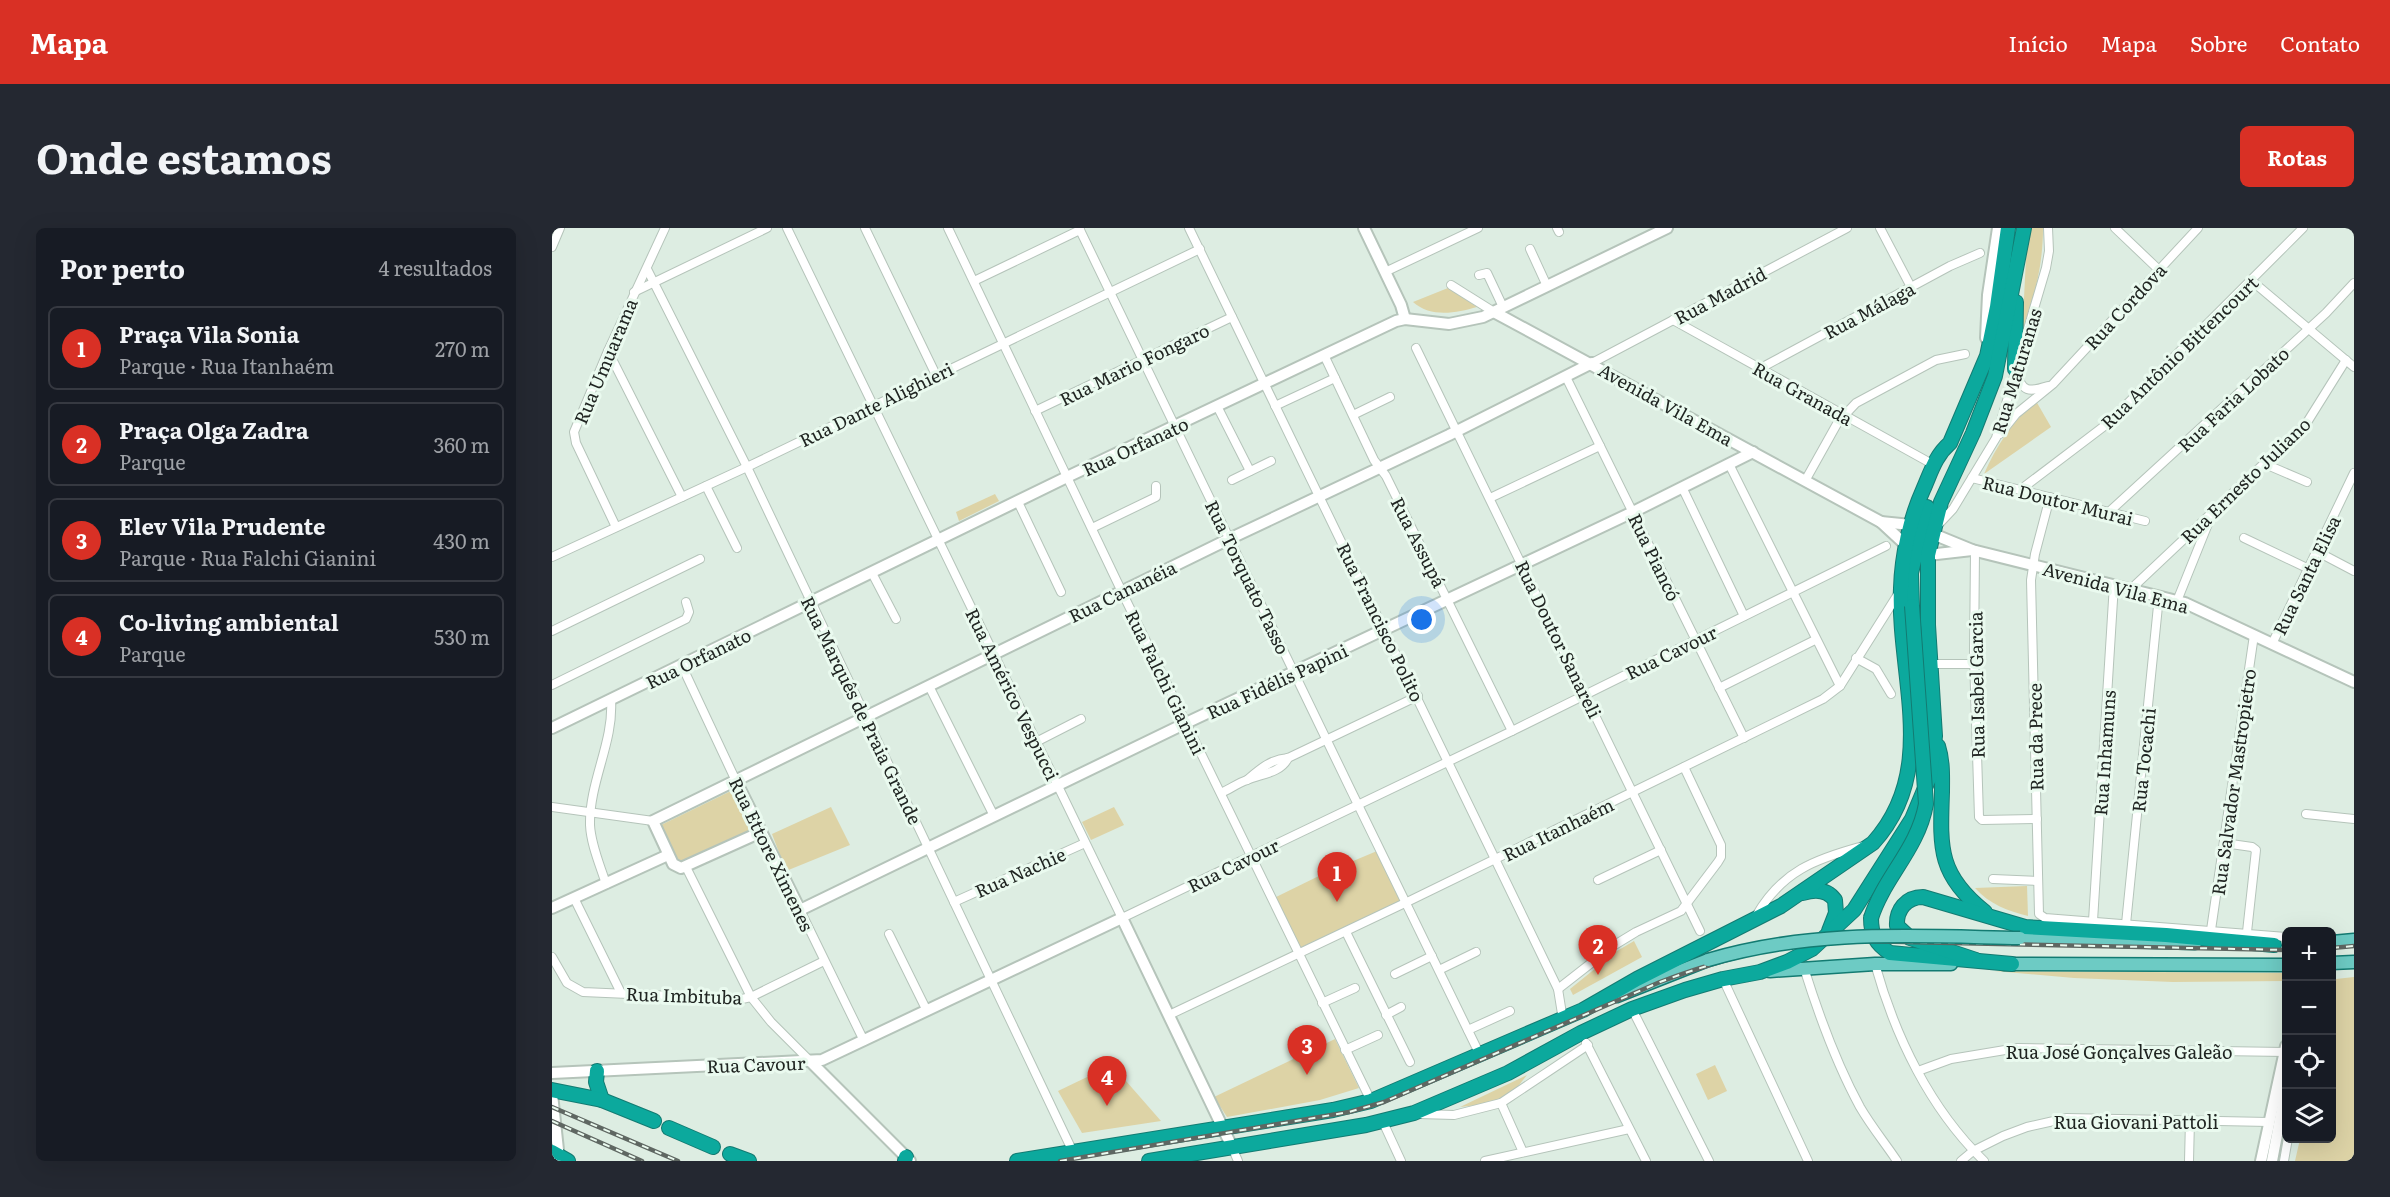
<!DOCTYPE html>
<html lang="pt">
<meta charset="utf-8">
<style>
body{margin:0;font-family:Literata,serif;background:#242831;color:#f1f3f6}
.controls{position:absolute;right:18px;bottom:18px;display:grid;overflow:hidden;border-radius:9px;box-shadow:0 6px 24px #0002}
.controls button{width:54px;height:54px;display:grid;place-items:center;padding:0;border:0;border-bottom:2px solid #363941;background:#171b24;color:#f1f3f6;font:30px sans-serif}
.you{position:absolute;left:870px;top:392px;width:21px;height:21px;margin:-15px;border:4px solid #fff;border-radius:50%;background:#1a73e8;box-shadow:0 0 0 9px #1a73e833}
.badge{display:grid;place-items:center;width:39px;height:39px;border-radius:50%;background:#d93025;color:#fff;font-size:20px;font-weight:700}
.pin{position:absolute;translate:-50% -50px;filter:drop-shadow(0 2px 3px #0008)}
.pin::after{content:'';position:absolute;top:32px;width:21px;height:18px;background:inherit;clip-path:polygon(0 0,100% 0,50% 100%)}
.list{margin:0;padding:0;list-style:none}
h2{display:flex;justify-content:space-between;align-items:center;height:78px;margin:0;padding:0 24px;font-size:26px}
h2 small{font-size:20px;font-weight:400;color:#9ea1a6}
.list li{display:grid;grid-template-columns:39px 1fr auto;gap:18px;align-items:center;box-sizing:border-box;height:84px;margin:0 12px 12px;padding:0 12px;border:2px solid #363941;border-radius:9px}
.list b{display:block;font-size:22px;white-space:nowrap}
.list p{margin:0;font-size:20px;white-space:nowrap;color:#9ea1a6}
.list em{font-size:20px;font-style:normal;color:#9ea1a6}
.icon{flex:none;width:33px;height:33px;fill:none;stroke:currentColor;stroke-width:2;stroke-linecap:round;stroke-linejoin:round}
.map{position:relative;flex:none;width:1802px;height:933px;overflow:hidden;border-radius:9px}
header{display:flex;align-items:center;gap:36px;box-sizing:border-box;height:84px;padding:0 30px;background:#d93025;color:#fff}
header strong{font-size:28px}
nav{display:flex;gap:33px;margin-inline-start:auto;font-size:21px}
.intro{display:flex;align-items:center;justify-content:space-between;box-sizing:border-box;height:144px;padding:0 36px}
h1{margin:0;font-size:42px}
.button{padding:15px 27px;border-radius:9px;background:#d93025;color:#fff;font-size:21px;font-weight:700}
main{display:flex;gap:36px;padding:0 36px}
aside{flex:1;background:#171b24;border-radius:9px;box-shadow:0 6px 24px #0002}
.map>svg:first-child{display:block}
.green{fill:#ddd3a6}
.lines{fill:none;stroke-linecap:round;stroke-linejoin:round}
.street-casing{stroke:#b5c4ba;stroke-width:10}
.secondary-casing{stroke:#b5c4ba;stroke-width:14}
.primary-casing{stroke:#137b72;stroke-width:15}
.highway-casing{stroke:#137b72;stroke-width:16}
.street{stroke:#fff;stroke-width:8}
.secondary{stroke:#fff;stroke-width:10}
.primary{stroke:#6dcbc4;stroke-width:12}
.highway{stroke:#0ca99d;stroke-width:14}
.rail-casing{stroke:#5f6762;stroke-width:4.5}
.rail{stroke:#eafaef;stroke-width:2;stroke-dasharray:7;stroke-linecap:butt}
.primary-bridge-casing{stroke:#137b72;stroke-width:15;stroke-linecap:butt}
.highway-bridge-casing{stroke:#137b72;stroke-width:16;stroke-linecap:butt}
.primary-bridge{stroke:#6dcbc4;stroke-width:12}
.highway-bridge{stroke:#0ca99d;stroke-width:14}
.labels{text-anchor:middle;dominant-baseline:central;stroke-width:6;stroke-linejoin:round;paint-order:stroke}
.street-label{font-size:18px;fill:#202522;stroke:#eafaef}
</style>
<header>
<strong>Mapa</strong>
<nav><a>Início</a><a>Mapa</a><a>Sobre</a><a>Contato</a></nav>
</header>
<div class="intro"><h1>Onde estamos</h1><a class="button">Rotas</a></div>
<main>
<aside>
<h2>Por perto<small>4 resultados</small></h2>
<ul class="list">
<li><span class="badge">1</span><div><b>Praça Vila Sonia</b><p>Parque · Rua Itanhaém</p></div><em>270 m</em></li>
<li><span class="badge">2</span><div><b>Praça Olga Zadra</b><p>Parque</p></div><em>360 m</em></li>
<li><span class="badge">3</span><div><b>Elev Vila Prudente</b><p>Parque · Rua Falchi Gianini</p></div><em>430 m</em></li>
<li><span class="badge">4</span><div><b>Co-living ambiental</b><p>Parque</p></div><em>530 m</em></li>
</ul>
</aside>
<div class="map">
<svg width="1802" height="933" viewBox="0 0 1802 933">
<rect width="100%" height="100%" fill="#ddede2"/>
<g class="green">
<path d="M 1479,0 L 1491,0 C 1491,41 1481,71 1470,110 L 1474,30 Z"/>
<path d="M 896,60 L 925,79 C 904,85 879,90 861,74 Z"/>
<path d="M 1484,173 L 1499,199 L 1432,246 C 1444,218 1461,193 1484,173 Z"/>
<path d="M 443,266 L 447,273 L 407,293 L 404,284 Z"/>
<path d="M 181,562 L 200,603 L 133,635 L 126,633 L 109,597 Z"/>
<path d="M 279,579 L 298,617 L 234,643 L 220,606 Z"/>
<path d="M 562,579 L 572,597 L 539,612 L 530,594 Z"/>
<path d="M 825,623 L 851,677 L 747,726 L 720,671 L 775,644 Z"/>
<path d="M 1475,658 L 1476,688 C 1456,683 1437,676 1423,660 Z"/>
<path d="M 1082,713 L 1090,729 L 1021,767 L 1018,761 L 1065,723 Z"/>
<path d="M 1442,743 L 1734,745 L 1734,753 L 1621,754 L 1522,750 Z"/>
<path d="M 1802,749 L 1802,933 L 1743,933 L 1748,911 L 1780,910 L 1780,771 L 1784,751 Z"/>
<path d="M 783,811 L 807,860 L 768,872 L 675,889 L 662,869 Z"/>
<path d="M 560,837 L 609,893 L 530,905 L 506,863 Z"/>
<path d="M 1163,837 L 1175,863 L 1156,872 L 1144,846 Z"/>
<path d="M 975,847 L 960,866 L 935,876 L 908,879 Z"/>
</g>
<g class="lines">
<defs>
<g id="street">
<path d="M 235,0 L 570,690 L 960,503 L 1334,318"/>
<path d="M 313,0 L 384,147"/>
<path d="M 396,0 L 570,364 L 819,873"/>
<path d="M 527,0 C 661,276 793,552 928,827"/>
<path d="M 637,0 L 1006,761 L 1011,792"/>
<path d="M 1005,0 L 1007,4"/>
<path d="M 1328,0 L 1359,59"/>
<path d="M 1563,0 L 1606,41"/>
<path d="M 0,19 L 8,0"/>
<path d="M 978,21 L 995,58"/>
<path d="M 95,41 L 195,239 L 521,924"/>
<path d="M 833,44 L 926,0"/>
<path d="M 927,47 L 935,45 L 951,79"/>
<path d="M 422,53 L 528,2"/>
<path d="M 1700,53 L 1802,139"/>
<path d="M 899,57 L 942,84"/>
<path d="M 82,64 L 215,0"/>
<path d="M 1121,92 L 1382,237"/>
<path d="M 864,120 L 1148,703"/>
<path d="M 56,123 L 130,269"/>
<path d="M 772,127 L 822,232 L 834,248 L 960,503"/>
<path d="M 1040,135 L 1295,0"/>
<path d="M 1207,141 L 1398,38 L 1428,25"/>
<path d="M 1464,143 C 1470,165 1477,164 1496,158"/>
<path d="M 1014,149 L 1192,510"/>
<path d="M 665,178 L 698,243"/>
<path d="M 723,178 L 783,150"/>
<path d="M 483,183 L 680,89"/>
<path d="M 801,187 L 838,169"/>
<path d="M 1448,206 L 1464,186 L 1501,156 L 1646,0"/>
<path d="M 1177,236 L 1288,458"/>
<path d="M 1713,236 L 1755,254"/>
<path d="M 1420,250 L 1593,293"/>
<path d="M 680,252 L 719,233"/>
<path d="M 1253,253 L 1286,194 L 1304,175 L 1384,132 L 1413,126"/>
<path d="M 154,258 L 185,320"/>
<path d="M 1130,259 L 1192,388"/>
<path d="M 1468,262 L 1555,196 L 1751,0"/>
<path d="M 1498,269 L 1483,326 L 1479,352 L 1487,686 L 1493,690 L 1734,709"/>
<path d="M 938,270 L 1048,218"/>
<path d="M 466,274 L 509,364"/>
<path d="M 1557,284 L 1774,85 L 1802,55"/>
<path d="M 1385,298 L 1401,281 L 1444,210 L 1494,40 L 1497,23 L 1496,0"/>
<path d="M 64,299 L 24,215 L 22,204 L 56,123 L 113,0"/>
<path d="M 540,300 L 604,269 L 604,258"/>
<path d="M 1692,310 L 1755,340"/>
<path d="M 1423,322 L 1422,430 L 1427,589 L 1430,592 L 1485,591"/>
<path d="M 1764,323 L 1802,343"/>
<path d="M 0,329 L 195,239 L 648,21"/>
<path d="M 320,345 L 344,391"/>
<path d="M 1579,361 L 1754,196 L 1794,132"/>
<path d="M 1625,373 L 1658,291"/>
<path d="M 0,403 L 148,331"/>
<path d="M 1720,416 L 1802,245"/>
<path d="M 1304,430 L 1324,441 L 1339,466"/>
<path d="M 1379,436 L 1422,436"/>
<path d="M 130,438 L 184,553"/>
<path d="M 0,457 L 134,391 L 137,384 L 134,374"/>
<path d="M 377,458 L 442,588"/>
<path d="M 1167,460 L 1263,412"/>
<path d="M 484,514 L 529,491"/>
<path d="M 695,552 C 708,541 719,531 736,530 L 866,468"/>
<path d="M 669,565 C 678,561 686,555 695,552 C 709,546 729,545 736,530"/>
<path d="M 0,579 L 101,593"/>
<path d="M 1754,586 L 1802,591"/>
<path d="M 1672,615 L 1700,619 L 1704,622 L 1695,704"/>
<path d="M 134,639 L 199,769 L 219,794 L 258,833"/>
<path d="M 1441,651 L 1485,653"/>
<path d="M 1046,652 L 1109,622"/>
<path d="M 54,656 C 48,637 39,617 38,597 C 37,554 62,514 59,472"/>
<path d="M 22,670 L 69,765"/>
<path d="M 402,674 L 533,615"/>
<path d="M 248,682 L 312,813"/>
<path d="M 1204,688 C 1230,643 1263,631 1311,618"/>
<path d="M 1541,693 L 1562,356"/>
<path d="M 1574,696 L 1607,368"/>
<path d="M 1659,702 L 1702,407"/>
<path d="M 794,704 L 858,834"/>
<path d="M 337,706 L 375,783"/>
<path d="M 0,729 L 15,755 L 31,764 L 190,771 L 199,769 L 272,733"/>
<path d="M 1323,736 C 1343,808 1378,881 1432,933"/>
<path d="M 1252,740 C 1267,788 1284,835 1308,879 C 1319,898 1333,915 1345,933"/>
<path d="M 887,742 L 924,724"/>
<path d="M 843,746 L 880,728"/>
<path d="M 1171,751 L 1256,933"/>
<path d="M 1006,761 L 1061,718 L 1084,704 L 1129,683 L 1166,634 L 1169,629 L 1169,617 L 1132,539"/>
<path d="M 770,775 L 803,760"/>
<path d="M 1080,781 L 1157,933"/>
<path d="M 617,787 L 853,675 L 1271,471 L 1288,458 L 1348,363"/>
<path d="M 834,787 L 849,779"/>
<path d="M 916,802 L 958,783"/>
<path d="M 1034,815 L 1094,933"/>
<path d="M 793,822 L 826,807"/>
<path d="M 1366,843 L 1399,831 L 1465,820 L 1734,824"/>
<path d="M 949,875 L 971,924"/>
<path d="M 867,886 L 902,887 L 949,875 L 1036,817"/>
<path d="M 831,894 L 849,933"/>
<path d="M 680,919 L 686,933"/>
<path d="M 933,933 L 1077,901"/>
<path d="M 1409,933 L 1421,923 L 1451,908 L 1475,899 L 1515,890 L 1717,894"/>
<path d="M 1637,933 L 1638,892"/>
<path d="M 1732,933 L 1736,910"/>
</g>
<g id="secondary">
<path d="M 812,0 L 849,77 L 853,91"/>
<path d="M 942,84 L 1329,294 L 1355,318 L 1376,327 L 1420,322"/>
<path d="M 1434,110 L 1436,67 L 1446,0"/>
<path d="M 1329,294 L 1359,297 L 1420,322 L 1633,375 L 1802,454"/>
<path d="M 0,500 L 515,249 L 844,93 L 853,91 L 897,96 L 931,89 L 1115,0"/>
<path d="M 184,553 L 248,682 L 634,495 L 1081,284 L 1201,224"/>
<path d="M 209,604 L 129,640 L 121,636 L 101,593 L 677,311 L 897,207 L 1040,135"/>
<path d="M 0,680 L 116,627"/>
<path d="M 259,834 L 358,933"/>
<path d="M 0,845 L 270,832 L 570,690 L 680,919"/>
<path d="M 0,866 L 7,931"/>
<path d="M 1709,933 L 1734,818"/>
<path d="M 1720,933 L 1734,860"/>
</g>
<g id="primary">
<path d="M 1468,710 L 1643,715"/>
<path d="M 1780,714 L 1802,712"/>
<path d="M 1780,735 L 1802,734"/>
<path d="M 1452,736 L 1734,737"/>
<path d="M 1218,743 L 1323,736 L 1399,736"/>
<path d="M 1065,768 L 1156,732"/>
</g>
<g id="highway">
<path d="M 1463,141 L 1464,74"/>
<path d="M 1360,378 L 1359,345 L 1375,279"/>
<path d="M 1386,518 C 1391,534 1390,549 1390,564 C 1388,620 1386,647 1433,684"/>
<path d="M 1251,665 C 1263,661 1275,661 1283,672 L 1284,685 L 1277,703"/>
<path d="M 1319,690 C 1319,707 1324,716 1338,725 L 1460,736"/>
<path d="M 1424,732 L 1358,710 L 1345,698 C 1344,682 1354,669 1371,669 L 1473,699 L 1614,707 L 1722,717"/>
<path d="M 45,843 L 44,854 L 50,872"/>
<path d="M 0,862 L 50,872 L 102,893"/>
<path d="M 117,900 L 161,919"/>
<path d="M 0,924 L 16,933"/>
<path d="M 178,926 L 197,933"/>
<path d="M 353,933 L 354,929"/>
<path d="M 465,933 L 781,882 L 819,873 L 1031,782 L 1085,751 L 1229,678 L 1321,615 C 1388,541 1345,448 1349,360 C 1350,327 1358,291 1371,262 C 1379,244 1383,228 1398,215 L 1435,128 L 1445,79 L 1456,0"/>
<path d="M 597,933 L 814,897 L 862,885 L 956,845 L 1029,805 L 1080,781 L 1133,762 L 1171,751 L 1208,744 L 1235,734 L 1260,721 L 1302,682 L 1360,591 L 1378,548 L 1383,508 L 1376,397 L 1376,327 L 1389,274 L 1421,205 L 1443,148 L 1472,0"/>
</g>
</defs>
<use href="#street" class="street-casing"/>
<use href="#secondary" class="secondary-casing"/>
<use href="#primary" class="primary-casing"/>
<use href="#highway" class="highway-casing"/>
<use href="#street" class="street"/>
<use href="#secondary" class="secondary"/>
<use href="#primary" class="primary"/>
<use href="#highway" class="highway"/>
<defs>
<g id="rail">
<path d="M 1780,720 L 1802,718"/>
<path d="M 0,879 L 126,933"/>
<path d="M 0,893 L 90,933"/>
<path d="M 508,933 L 797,884 L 832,874 L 1108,754 C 1151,738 1197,724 1242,717 C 1264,715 1286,714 1307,713 L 1734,722"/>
</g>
</defs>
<use href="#rail" class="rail-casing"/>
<use href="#rail" class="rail"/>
<defs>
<path id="primary-bridge" d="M 1156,732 C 1261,701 1360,708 1468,710"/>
<path id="highway-bridge" d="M 1319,690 C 1332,649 1366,621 1374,576 L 1360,378"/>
</defs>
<use href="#primary-bridge" class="primary-bridge-casing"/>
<use href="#highway-bridge" class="highway-bridge-casing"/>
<use href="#primary-bridge" class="primary-bridge"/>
<use href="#highway-bridge" class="highway-bridge"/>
</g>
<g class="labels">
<g class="street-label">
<text transform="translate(1168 67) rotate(-28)">Rua Madrid</text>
<text transform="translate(1573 78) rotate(-47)">Rua Cordova</text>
<text transform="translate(1317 82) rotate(-28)">Rua Málaga</text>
<text transform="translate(1627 124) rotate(-44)">Rua Antônio Bittencourt</text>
<text transform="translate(53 133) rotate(-67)">Rua Umuarama</text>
<text transform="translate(582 136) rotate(-26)">Rua Mario Fongaro</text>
<text transform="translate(1464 143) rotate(-73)">Rua Maturanas</text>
<text transform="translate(1251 165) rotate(29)">Rua Granada</text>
<text transform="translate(1681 171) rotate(-43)">Rua Faria Lobato</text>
<text transform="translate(324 176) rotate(-26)">Rua Dante Alighieri</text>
<text transform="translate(1114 176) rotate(29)">Avenida Vila Ema</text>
<text transform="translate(583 218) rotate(-25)">Rua Orfanato</text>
<text transform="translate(1693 252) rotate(-44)">Rua Ernesto Juliano</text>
<text transform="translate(1506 272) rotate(14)">Rua Doutor Murai</text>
<text transform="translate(867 314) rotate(63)">Rua Assupá</text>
<text transform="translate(1103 329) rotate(64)">Rua Piancó</text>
<text transform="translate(1754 347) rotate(-64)">Rua Santa Elisa</text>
<text transform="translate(696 349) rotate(64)">Rua Torquato Tasso</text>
<text transform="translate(1564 359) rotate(15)">Avenida Vila Ema</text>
<text transform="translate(570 363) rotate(-26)">Rua Cananéia</text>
<text transform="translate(829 394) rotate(64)">Rua Francisco Polito</text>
<text transform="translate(1007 411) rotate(64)">Rua Doutor Sanareli</text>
<text transform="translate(1119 424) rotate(-26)">Rua Cavour</text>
<text transform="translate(146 430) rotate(-26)">Rua Orfanato</text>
<text transform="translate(725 453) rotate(-25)">Rua Fidélis Papini</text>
<text transform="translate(614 454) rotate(64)">Rua Falchi Gianini</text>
<text transform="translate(1424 457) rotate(-91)">Rua Isabel Garcia</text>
<text transform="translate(461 466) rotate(64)">Rua Américo Vespucci</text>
<text transform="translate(310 482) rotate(64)">Rua Marquês de Praia Grande</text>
<text transform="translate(1483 509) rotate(-91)">Rua da Prece</text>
<text transform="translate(1552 525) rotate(-86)">Rua Inhamuns</text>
<text transform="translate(1591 532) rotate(-84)">Rua Tocachi</text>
<text transform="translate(1681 554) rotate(-82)">Rua Salvador Mastropietro</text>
<text transform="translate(1006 601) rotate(-26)">Rua Itanhaém</text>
<text transform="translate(220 626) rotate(64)">Rua Ettore Ximenes</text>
<text transform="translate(681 637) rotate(-26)">Rua Cavour</text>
<text transform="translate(468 644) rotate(-24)">Rua Nachie</text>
<text transform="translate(132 767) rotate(2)">Rua Imbituba</text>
<text x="1567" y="823">Rua José Gonçalves Galeão</text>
<text transform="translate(204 836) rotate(-2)">Rua Cavour</text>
<text x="1584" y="893">Rua Giovani Pattoli</text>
</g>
</g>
</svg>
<div class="controls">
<button>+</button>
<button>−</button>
<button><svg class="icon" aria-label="locate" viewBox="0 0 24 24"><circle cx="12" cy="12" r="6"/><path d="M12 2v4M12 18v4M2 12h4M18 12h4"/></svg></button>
<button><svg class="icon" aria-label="layers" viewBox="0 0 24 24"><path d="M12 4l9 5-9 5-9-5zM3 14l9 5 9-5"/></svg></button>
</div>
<div class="you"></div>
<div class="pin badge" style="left:785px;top:674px">1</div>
<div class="pin badge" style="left:1046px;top:747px">2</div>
<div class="pin badge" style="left:755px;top:847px">3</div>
<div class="pin badge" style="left:555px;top:878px">4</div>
</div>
</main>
